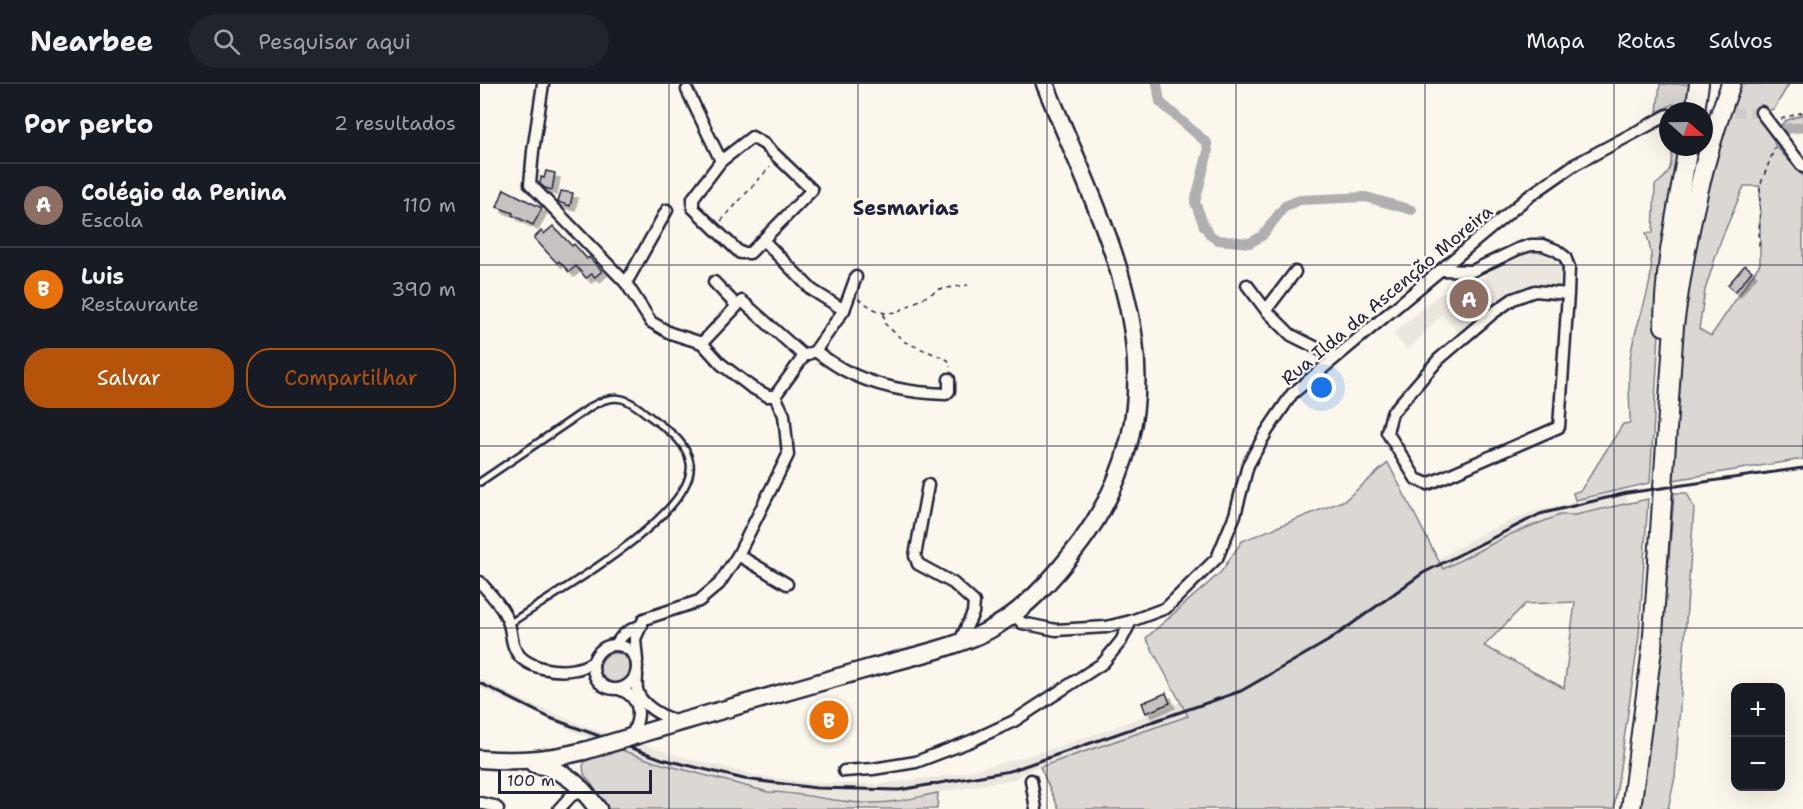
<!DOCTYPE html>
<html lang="pt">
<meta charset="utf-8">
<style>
body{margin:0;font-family:"Shantell Sans",sans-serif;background:#20242c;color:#f1f3f6}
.controls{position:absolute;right:18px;bottom:18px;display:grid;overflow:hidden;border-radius:12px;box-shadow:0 6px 24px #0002}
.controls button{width:54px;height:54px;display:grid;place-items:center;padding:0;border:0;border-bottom:2px solid #363941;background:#171b24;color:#f1f3f6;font:30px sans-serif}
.compass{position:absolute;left:1179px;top:18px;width:54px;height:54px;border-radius:50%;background:#171b24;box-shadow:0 6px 24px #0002;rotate:110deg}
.scale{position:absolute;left:18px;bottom:15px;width:154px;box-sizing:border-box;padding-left:6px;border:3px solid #22223b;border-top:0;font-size:16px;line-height:21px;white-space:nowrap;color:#22223b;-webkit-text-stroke:4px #fbf7ec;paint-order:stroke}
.you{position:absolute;left:842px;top:304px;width:21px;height:21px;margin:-15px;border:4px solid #fff;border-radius:50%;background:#1a73e8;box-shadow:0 0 0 9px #1a73e833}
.badge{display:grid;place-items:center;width:39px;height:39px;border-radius:50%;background:#b45309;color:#fff;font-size:20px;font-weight:700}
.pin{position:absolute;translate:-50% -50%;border:3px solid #fff;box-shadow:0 2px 6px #0006}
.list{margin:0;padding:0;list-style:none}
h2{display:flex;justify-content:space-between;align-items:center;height:78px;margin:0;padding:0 24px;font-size:26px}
h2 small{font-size:20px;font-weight:400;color:#9ea1a6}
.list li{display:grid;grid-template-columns:39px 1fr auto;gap:18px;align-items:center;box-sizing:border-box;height:84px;padding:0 24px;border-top:2px solid #363941}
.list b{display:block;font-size:22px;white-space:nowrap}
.list p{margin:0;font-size:20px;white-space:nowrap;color:#9ea1a6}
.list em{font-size:20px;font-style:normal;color:#9ea1a6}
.actions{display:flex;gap:12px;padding:18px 24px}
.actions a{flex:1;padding:14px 0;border:2px solid #b45309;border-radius:24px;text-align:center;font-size:21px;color:#b45309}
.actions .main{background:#b45309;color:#fff}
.icon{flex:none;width:33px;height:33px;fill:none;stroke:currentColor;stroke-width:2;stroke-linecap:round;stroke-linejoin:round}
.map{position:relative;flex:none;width:1323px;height:725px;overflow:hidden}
header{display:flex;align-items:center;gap:36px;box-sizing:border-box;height:84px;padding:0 30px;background:#171b24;border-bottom:2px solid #363941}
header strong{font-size:28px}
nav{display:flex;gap:33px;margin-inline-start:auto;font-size:21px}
.search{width:420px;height:54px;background:#20242c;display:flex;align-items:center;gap:15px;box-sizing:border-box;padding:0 21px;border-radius:33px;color:#9ea1a6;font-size:22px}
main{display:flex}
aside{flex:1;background:#171b24}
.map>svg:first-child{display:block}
.built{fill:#ebe7df}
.green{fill:#dbd8d3;stroke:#7e7d87;stroke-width:1.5;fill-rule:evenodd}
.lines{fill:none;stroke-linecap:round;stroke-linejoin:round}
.canal{stroke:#b1aeb0;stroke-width:10}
.building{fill:#c6c2c0;stroke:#22223b;stroke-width:1.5;filter:url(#shadow)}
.street-tunnel{stroke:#d0ccc9;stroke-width:10;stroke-dasharray:10 5;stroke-linecap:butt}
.lane-casing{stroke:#22223b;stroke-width:10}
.street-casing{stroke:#22223b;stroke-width:15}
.secondary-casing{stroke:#22223b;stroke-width:21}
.primary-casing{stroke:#22223b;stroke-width:22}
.path{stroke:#22223b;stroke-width:1.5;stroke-dasharray:4.5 4.5;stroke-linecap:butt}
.lane{stroke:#fbf7ec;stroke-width:5}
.street{stroke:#fbf7ec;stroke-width:10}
.secondary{stroke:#fbf7ec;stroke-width:16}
.primary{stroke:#fbf7ec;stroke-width:18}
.rail{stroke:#22223b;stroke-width:3}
.secondary-bridge-casing{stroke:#22223b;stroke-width:21;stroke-linecap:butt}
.secondary-bridge{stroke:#fbf7ec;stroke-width:16}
.grid{fill:none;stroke:#22223b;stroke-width:1.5;stroke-opacity:0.55}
.labels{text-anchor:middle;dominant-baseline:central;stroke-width:5;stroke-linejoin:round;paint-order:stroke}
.street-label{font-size:18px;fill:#22223b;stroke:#fbf7ec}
.neighbourhood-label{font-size:20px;font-weight:bold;fill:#22223b;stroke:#fbf7ec}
</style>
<header>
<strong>Nearbee</strong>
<div class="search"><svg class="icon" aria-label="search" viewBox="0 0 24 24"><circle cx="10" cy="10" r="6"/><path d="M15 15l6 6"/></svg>Pesquisar aqui</div>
<nav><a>Mapa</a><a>Rotas</a><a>Salvos</a></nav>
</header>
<main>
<aside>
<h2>Por perto<small>2 resultados</small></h2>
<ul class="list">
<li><span class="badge" style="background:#8d6e63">A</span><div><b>Colégio da Penina</b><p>Escola</p></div><em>110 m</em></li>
<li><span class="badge" style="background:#e8710a">B</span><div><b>Luis</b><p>Restaurante</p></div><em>390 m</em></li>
</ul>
<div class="actions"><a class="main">Salvar</a><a>Compartilhar</a></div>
</aside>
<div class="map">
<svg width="1323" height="725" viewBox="0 0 1323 725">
<defs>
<filter id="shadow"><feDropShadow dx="5" dy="5" stdDeviation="0" flood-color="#0004"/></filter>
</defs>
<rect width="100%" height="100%" fill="#fbf7ec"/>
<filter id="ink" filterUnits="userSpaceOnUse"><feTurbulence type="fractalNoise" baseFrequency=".0167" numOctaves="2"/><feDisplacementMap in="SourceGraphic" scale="12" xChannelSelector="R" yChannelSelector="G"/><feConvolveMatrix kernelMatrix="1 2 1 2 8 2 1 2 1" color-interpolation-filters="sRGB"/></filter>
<g filter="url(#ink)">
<g class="built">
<path d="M 1055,166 L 1069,170 L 1080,181 L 1084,188 L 1084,196 L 1079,204 L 1073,204 L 1053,201 L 1042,203 L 1032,209 L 981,252 L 962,231 L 928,266 L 913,250 L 958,211 L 999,197 L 1023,178 L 1046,167 Z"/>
<path d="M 1145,405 L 1149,419 L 1095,431 L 1080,431 L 1031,450 L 970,481 L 835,572 L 708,632 L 549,686 L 535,695 L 402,719 L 388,719 L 307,708 L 288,708 L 175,678 L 104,652 L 0,604 L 0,594 L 38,614 L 107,643 L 206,674 L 279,692 L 332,699 L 400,700 L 473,691 L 545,673 L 622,648 L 746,601 L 1004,448 L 1052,428 Z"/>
</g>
<g class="green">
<path d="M 1180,0 L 1214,0 L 1209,27 L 1194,27 L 1194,20 L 1177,28 Z"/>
<path d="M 1260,0 L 1309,0 L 1294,25 L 1281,28 L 1280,36 L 1290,46 L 1295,61 L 1323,92 L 1323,375 L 1193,396 L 1203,238 L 1213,172 L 1227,102 L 1253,16 ZM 1264,102 L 1280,102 L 1280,180 L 1231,252 L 1219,245 L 1225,206 L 1241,156 Z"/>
<path d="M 1323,30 L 1323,39 L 1301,41 L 1305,37 Z"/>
<path d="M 1192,63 L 1202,63 L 1184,166 L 1170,399 L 1095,416 L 1093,409 L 1101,406 L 1143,340 L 1150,339 C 1150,316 1147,290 1151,268 C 1158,226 1182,193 1166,149 L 1173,149 L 1175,101 C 1191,90 1192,82 1192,63 Z"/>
<path d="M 908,379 L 963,485 L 1031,450 L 1080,431 L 1095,431 L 1168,415 L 1159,552 L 1134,725 L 579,725 L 560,683 L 708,632 L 666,554 L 741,488 L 762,457 L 865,416 ZM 1095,518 L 1084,604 L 1004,562 L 1045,520 Z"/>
<path d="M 1194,409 L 1207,409 L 1214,424 L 1195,693 L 1188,725 L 1160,725 C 1175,620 1187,515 1194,409 Z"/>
<circle cx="135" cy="584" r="15"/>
<path d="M 133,663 L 175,678 L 288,708 C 322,708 355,719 389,719 C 412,720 436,713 458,709 L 457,725 L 128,725 L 104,690 L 103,682 L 106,675 Z"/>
</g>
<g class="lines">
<g class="canal">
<path d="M 677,0 L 680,18 L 727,59 L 728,68 L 715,118 L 724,142 L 731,152 L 738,156 L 770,159 L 782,152 L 805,122 L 820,116 L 886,113 L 932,126"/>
<path d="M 1305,45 L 1323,43"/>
</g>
</g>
<g class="building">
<path d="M 66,87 L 75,89 L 72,106 L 65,104 L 60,100 L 61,93 L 64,94 Z"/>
<path d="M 24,105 L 62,124 L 53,141 L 32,131 L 33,129 L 17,123 Z"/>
<path d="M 81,107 L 93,109 L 90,122 L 78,118 Z"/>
<path d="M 73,142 L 92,162 L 94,160 L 107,175 L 109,173 L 122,187 L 115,193 L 112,190 L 106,194 L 96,182 L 89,188 L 79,177 L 77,179 L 54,154 L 61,147 L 64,150 Z"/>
<path d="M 1265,181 L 1272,187 L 1255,208 L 1248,201 Z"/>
<path d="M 686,609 L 690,619 L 666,629 L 662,619 Z"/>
</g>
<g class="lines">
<path class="street-tunnel" d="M 1224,28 L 1281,28"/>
<defs>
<path id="lane" d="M 0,398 L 112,322 C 137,307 148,315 169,332 C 186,345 206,356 210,379 C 218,431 68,513 29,540"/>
<g id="street">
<path d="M 63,0 L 53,67 L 50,100 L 146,199 L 171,238 L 190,249 L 222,259 L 241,280 L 271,303 L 288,312 L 295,312 L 304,331 L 308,371 L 258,471 L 239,500 L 219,517 L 164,535 L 155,555 L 157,577"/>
<path d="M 207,6 L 241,77 L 272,53 L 284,60 L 332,106 L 270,169 L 260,169 L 213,124 L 213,114 L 241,77"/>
<path d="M 1281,28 L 1323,83"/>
<path d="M 283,156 L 332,206 L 364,226 L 335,267 L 324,272 L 295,312"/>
<path d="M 961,186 L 992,187 L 1038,165 L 1051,161 L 1063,161 L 1076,166 L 1085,173 L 1089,183 L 1088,210 L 1079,343 L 948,400 L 936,395 L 907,348 L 912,329 L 959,275 L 1013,229 L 1033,215 L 1055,207 L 1088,210"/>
<path d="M 815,188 L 786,226 L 811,251 L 855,273"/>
<path d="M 146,199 L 187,126"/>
<path d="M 767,201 L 786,226"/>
<path d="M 262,217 L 324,272"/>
<path d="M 364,226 L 376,193"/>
<path d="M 222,259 L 257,222 L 234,198"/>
<path d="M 335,267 C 345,274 356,282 366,287 C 397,303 432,309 466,310 L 469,307 L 469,295"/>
<path d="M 448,401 L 435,472 L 438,480 L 473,499 L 494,518 L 493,529 L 479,559"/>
<path d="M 258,471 L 307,500"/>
<path d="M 0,498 C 11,511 24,524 29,540 C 32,549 31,559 36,567 C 46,585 78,589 96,585 C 102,584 108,581 113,578"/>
<path d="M 533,529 L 542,539 L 576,546 L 626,543 L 651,537 L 686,524 L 737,474 L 755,431 L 768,381 L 787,347 L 812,310 L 1048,113 L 1094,81 L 1188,31"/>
<circle cx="135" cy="583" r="22"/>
<path d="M 136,561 C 142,549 150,546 162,541"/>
<path d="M 157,590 C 157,595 156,600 157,605 C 160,622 183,632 198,639"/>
<path d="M 139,605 C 163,614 161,633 151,653"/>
<path d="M 364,687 L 393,685 L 436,678 L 491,657 L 534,637 L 623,579 L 641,557 L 651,537"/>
<path d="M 551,696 L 556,725"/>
<path d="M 0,719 L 14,722 L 18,725"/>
<path d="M 79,725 L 91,712 L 103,706"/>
</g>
<g id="secondary">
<path d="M 151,653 C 178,644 205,637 232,629 C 285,614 337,599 390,584 C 426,574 465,566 499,551 C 541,532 574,494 601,458 C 715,301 628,155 565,0"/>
<path d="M 0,675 C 38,678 67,676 104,667"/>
<path d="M 54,680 C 86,686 99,700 118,725"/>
</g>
<g id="primary">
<path d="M 1215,27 L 1219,0"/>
<path d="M 1184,242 C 1184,181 1198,123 1208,63"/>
<path d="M 1151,725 L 1172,565 L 1194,242 C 1205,159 1221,78 1251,0"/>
</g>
</defs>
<use href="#lane" class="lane-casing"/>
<use href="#street" class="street-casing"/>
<use href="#secondary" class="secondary-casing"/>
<use href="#primary" class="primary-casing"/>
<g class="path">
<path d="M 1301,35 L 1323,28"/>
<path d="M 241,137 L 290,83"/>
<path d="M 1279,162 L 1280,102 L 1295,63"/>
<path d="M 378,215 L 394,225 L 404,229 L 417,228 L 460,205 L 488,201"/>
<path d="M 404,230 L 405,240 L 425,258 L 468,276 L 470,283"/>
</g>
<use href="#lane" class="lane"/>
<use href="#street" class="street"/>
<use href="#secondary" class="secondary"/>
<use href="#primary" class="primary"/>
<path class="rail" d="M 0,599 L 70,634 L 182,675 L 264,695 L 336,704 L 419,706 L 530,687 L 761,607 L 848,557 L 943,489 L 1060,430 L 1147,409 L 1323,384"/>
<defs>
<path id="secondary-bridge" d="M 104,667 L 151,653"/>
</defs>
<use href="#secondary-bridge" class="secondary-bridge-casing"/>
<use href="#secondary-bridge" class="secondary-bridge"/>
</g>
</g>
<path class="grid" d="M 189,0 L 189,725M 378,0 L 378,725M 567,0 L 567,725M 756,0 L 756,725M 945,0 L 945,725M 1134,0 L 1134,725M 0,181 L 1323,181M 0,362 L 1323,362M 0,544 L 1323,544"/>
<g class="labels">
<g class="street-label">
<text transform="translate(907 211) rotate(-40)">Rua Ilda da Ascenção Moreira</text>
</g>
<g class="neighbourhood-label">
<text x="426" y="124">Sesmarias</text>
</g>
</g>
</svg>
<div class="controls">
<button>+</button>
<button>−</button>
</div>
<svg class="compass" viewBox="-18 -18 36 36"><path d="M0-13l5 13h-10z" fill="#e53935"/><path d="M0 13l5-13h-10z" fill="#9ea1a6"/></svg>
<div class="scale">100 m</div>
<div class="you"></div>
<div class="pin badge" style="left:989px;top:215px;background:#8d6e63">A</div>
<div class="pin badge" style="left:349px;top:636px;background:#e8710a">B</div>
</div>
</main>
